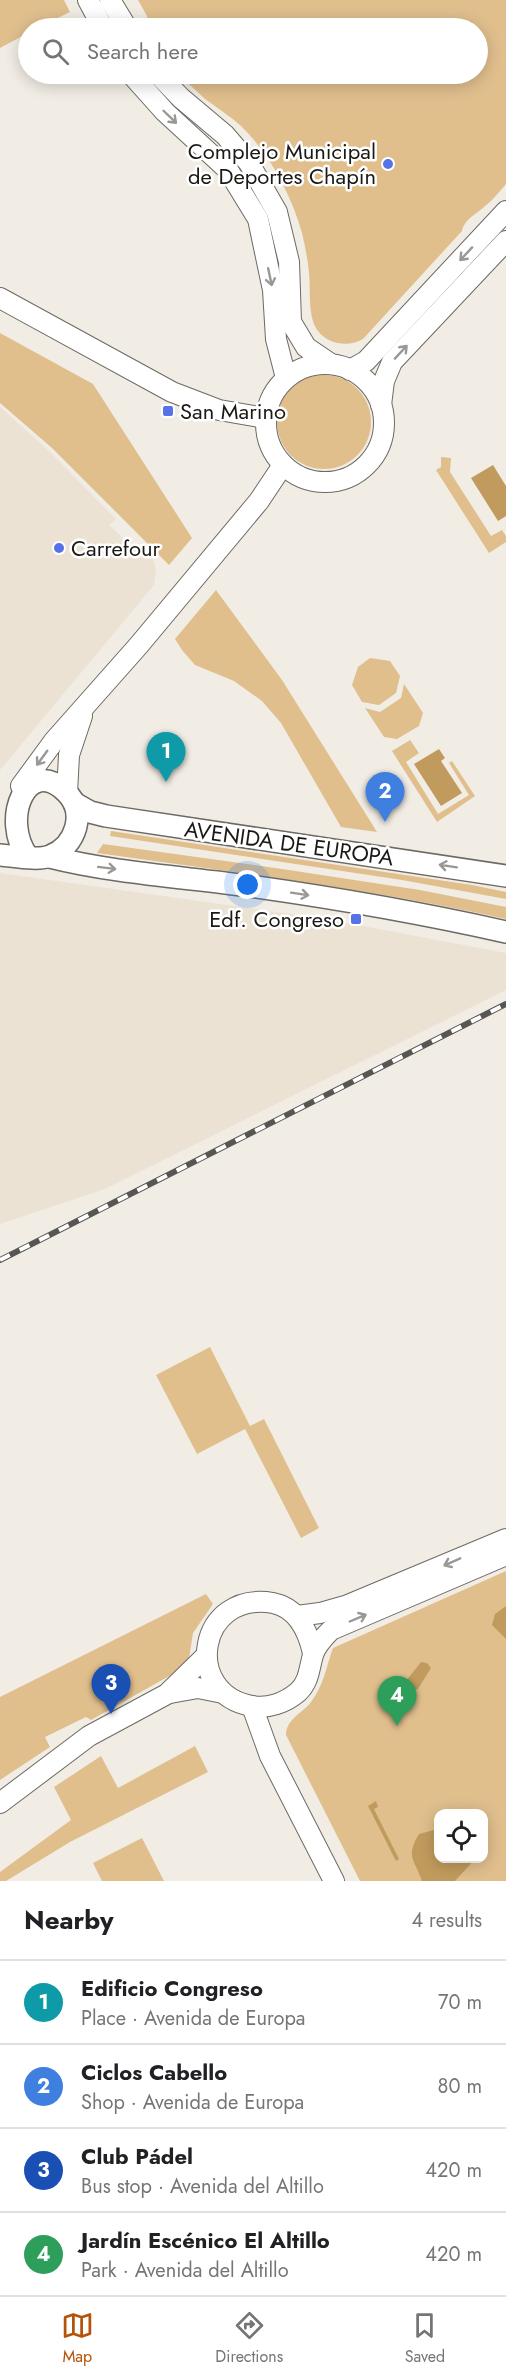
<!DOCTYPE html>
<meta charset="utf-8">
<style>
body{margin:0;font-family:Jost,sans-serif;background:#f2f2f2;color:#202124}
.controls{position:absolute;right:18px;bottom:18px;display:grid;overflow:hidden;border-radius:12px;box-shadow:0 3px 15px #0003}
.controls button{width:54px;height:54px;display:grid;place-items:center;padding:0;border:0;border-bottom:2px solid #e0e0e0;background:#fff;color:#202124;font:30px sans-serif}
.you{position:absolute;left:248px;top:885px;width:21px;height:21px;margin:-15px;border:4px solid #fff;border-radius:50%;background:#1a73e8;box-shadow:0 0 0 9px #1a73e833}
.badge{display:grid;place-items:center;width:39px;height:39px;border-radius:50%;background:#b45309;color:#fff;font-size:20px;font-weight:700}
.pin{position:absolute;translate:-50% -50px;filter:drop-shadow(0 2px 3px #0008)}
.pin::after{content:'';position:absolute;top:32px;width:21px;height:18px;background:inherit;clip-path:polygon(0 0,100% 0,50% 100%)}
.list{margin:0;padding:0;list-style:none}
h2{display:flex;justify-content:space-between;align-items:center;height:78px;margin:0;padding:0 24px;font-size:26px}
h2 small{font-size:20px;font-weight:400;color:#757577}
.list li{display:grid;grid-template-columns:39px 1fr auto;gap:18px;align-items:center;box-sizing:border-box;height:84px;padding:0 24px;border-top:2px solid #e0e0e0}
.list b{display:block;font-size:22px;white-space:nowrap}
.list p{margin:0;font-size:20px;white-space:nowrap;color:#757577}
.list em{font-size:20px;font-style:normal;color:#757577}
.icon{flex:none;width:33px;height:33px;fill:none;stroke:currentColor;stroke-width:2;stroke-linecap:round;stroke-linejoin:round}
.map{position:relative;flex:none;width:506px;height:1881px;overflow:hidden}
.search{position:absolute;background:#fff;box-shadow:0 3px 15px #0003;left:18px;right:18px;top:18px;height:66px;display:flex;align-items:center;gap:15px;box-sizing:border-box;padding:0 21px;border-radius:33px;color:#757577;font-size:22px}
.sheet{height:414px;background:#fff}
nav{display:flex;justify-content:space-around;align-items:center;box-sizing:border-box;height:84px;border-top:2px solid #e0e0e0;background:#fff;font-size:16px;color:#757577}
nav a{display:grid;justify-items:center;gap:3px}
nav .on{color:#b45309}
.map>svg:first-child{display:block}
.built{fill:#ebe2d4}
.green{fill:#e0bf8d;fill-rule:evenodd}
.water{fill:#c19b5d}
.lines{fill:none;stroke-linecap:round;stroke-linejoin:round}
.secondary-casing{stroke:#6d6963;stroke-width:22}
.primary-casing{stroke:#6d6963;stroke-width:24}
.secondary{stroke:#fff;stroke-width:20}
.primary{stroke:#fff;stroke-width:21}
.rail-casing{stroke:#585652;stroke-width:6}
.rail{stroke:#fff;stroke-width:4;stroke-dasharray:11;stroke-linecap:butt}
.oneway{stroke:#989896}
.poi-dot{fill:#5771e7;stroke:#fff;stroke-width:2}
.labels{text-anchor:middle;dominant-baseline:central;stroke-width:5;stroke-linejoin:round;paint-order:stroke}
.poi-label{font-size:22px;fill:#1a1916;stroke:#fff;text-anchor:end}
.street-label{font-size:22px;fill:#1a1916;stroke:#fff}
</style>
<div class="map">
<svg width="506" height="1881" viewBox="0 0 506 1881">
<rect width="100%" height="100%" fill="#f1ede5"/>
<g class="built">
<path d="M 0,407 L 48,450 L 116,519 L 109,525 L 127,542 L 149,554 L 154,561 L 156,572 L 154,585 L 0,770 Z"/>
<path d="M 0,873 L 326,919 L 506,953 L 506,990 L 105,1189 L 0,1224 Z"/>
</g>
<g class="green">
<path d="M 0,0 L 64,0 L 70,12 L 37,28 L 28,28 L 28,33 L 0,48 Z"/>
<path d="M 138,0 L 506,0 L 506,184 C 499,192 493,200 485,206 C 477,214 464,219 462,231 L 363,339 C 350,347 328,345 318,331 C 307,316 311,291 309,273 C 308,260 305,246 302,233 C 291,194 270,154 241,126 C 230,116 217,108 205,99 C 196,91 187,82 178,74 L 478,74 L 478,28 L 148,28 L 147,16 Z"/>
<path d="M 0,333 L 93,384 L 192,538 L 169,565 L 52,448 L 0,403 Z"/>
<circle cx="324" cy="422" r="47"/>
<path d="M 441,457 L 451,458 L 450,472 L 491,536 L 502,530 L 506,536 L 506,542 L 489,553 L 436,470 L 441,467 Z"/>
<path d="M 216,590 L 282,680 L 377,832 L 341,827 L 281,723 L 262,701 L 234,681 L 195,665 L 182,650 L 175,639 Z"/>
<path d="M 370,658 L 390,661 L 400,676 L 396,693 L 379,705 L 362,702 L 352,685 L 358,667 Z"/>
<path d="M 404,684 L 423,713 L 419,726 L 397,739 L 384,737 L 365,708 L 380,712 L 401,698 Z"/>
<path d="M 410,740 L 419,753 L 406,762 L 438,814 L 469,795 L 449,763 L 452,761 L 475,796 L 437,822 L 392,751 Z"/>
<path d="M 111,831 L 472,885 L 506,892 L 506,899 L 402,880 L 110,836 Z"/>
<path d="M 103,844 L 282,869 L 420,890 L 506,907 L 506,919 C 371,889 234,872 97,853 Z"/>
<path d="M 210,1347 L 250,1426 L 264,1419 L 319,1528 L 301,1538 L 245,1429 L 197,1454 L 156,1375 Z"/>
<path d="M 506,1571 L 506,1881 L 360,1881 L 286,1735 C 286,1719 303,1713 311,1702 C 324,1685 326,1667 333,1648 ZM 438,1814 L 484,1814 L 484,1858 L 438,1858 Z"/>
<path d="M 206,1594 L 213,1604 L 193,1633 L 189,1659 L 171,1675 L 91,1720 L 86,1717 L 45,1737 L 50,1747 L 0,1780 L 0,1697 Z"/>
<path d="M 195,1746 L 208,1772 L 70,1842 L 6,1881 L 0,1881 L 0,1872 L 71,1820 L 54,1787 L 101,1756 L 118,1788 Z"/>
<path d="M 142,1838 L 164,1881 L 102,1881 L 93,1863 Z"/>
</g>
<g class="water">
<path d="M 493,465 L 506,486 L 506,516 L 498,521 L 471,478 Z"/>
<path d="M 439,749 L 445,758 L 441,761 L 462,793 L 441,806 L 414,764 Z"/>
<path d="M 506,1606 L 506,1639 L 492,1625 L 495,1614 Z"/>
<path d="M 421,1662 L 427,1663 L 431,1668 L 418,1689 L 413,1690 L 406,1681 Z"/>
<path d="M 376,1801 L 378,1807 L 374,1809 L 399,1859 L 396,1861 L 368,1806 Z"/>
<path d="M 438,1829 L 438,1858 L 475,1859 L 455,1881 L 422,1881 C 415,1860 405,1857 419,1834 Z"/>
</g>
<g class="lines">
<defs>
<g id="secondary">
<path d="M 88,0 L 103,28"/>
<path d="M 110,0 L 127,28"/>
<path d="M 131,74 L 165,112 L 228,170 L 258,219 L 273,290 L 276,339 L 286,378"/>
<path d="M 158,74 L 181,98 L 225,135 L 249,163 L 277,212 L 289,262 L 291,322 L 306,347 L 331,364"/>
<path d="M 0,298 L 172,392 L 219,410 L 265,418"/>
<circle cx="325" cy="423" r="59"/>
<path d="M 350,370 L 366,361 L 506,211"/>
<path d="M 381,405 L 384,381 L 392,362 L 506,241"/>
<path d="M 21,786 L 54,741 L 139,645 L 259,501 L 283,465"/>
<path d="M 67,793 L 69,755 L 82,716"/>
<path d="M 297,1616 L 320,1613 L 348,1605 L 506,1539"/>
<path d="M 313,1653 C 308,1631 298,1608 273,1603 C 197,1590 182,1694 252,1706 C 268,1709 285,1703 298,1692 C 309,1682 309,1669 313,1655 C 316,1645 324,1637 331,1630 L 506,1555"/>
<path d="M 170,1693 L 198,1688 L 223,1693"/>
<path d="M 252,1706 L 270,1756 L 334,1881"/>
<path d="M 0,1803 L 89,1736 L 167,1694 L 206,1656"/>
</g>
<g id="primary">
<path d="M 74,803 L 90,812 L 106,816 L 506,876"/>
<path d="M 0,855 C 13,856 38,861 50,856 C 76,846 87,812 66,792 C 27,754 0,820 28,857"/>
<path d="M 50,857 C 114,873 183,877 249,886 C 335,898 421,913 506,932"/>
</g>
</defs>
<use href="#secondary" class="secondary-casing"/>
<use href="#primary" class="primary-casing"/>
<use href="#secondary" class="secondary"/>
<use href="#primary" class="primary"/>
<defs>
<path id="rail" d="M 0,1260 L 506,1004"/>
</defs>
<use href="#rail" class="rail-casing"/>
<use href="#rail" class="rail"/>
</g>
<defs><path id="oneway-shaft" d="M-6 0H5M1.5-3L5.5 0L1.5 3" fill="none" stroke-width="1.6" stroke-linecap="round" stroke-linejoin="round" transform="scale(1.5)"/></defs>
<g class="oneway">
<use href="#oneway-shaft" transform="translate(170 117) rotate(44)"/>
<use href="#oneway-shaft" transform="translate(466 254) rotate(133)"/>
<use href="#oneway-shaft" transform="translate(270 277) rotate(78)"/>
<use href="#oneway-shaft" transform="translate(401 352) rotate(-47)"/>
<use href="#oneway-shaft" transform="translate(42 758) rotate(126)"/>
<use href="#oneway-shaft" transform="translate(448 866) rotate(-171)"/>
<use href="#oneway-shaft" transform="translate(107 868) rotate(7)"/>
<use href="#oneway-shaft" transform="translate(300 894) rotate(9)"/>
<use href="#oneway-shaft" transform="translate(452 1562) rotate(156)"/>
<use href="#oneway-shaft" transform="translate(358 1618) rotate(-23)"/>
</g>
<g class="poi-dot">
<circle cx="388" cy="164" r="6"/>
<rect x="162" y="405" width="12" height="12" rx="3"/>
<circle cx="59" cy="548" r="6"/>
<rect x="350" y="913" width="12" height="12" rx="3"/>
</g>
<g class="labels">
<g class="poi-label">
<text x="376" y="151">Complejo Municipal<tspan x="376" dy="25">de Deportes Chapín</tspan></text>
<text x="180" y="411" text-anchor="start">San Marino</text>
<text x="71" y="548" text-anchor="start">Carrefour</text>
<text x="344" y="919">Edf. Congreso</text>
</g>
<g class="street-label">
<text transform="translate(289 843) rotate(8)">AVENIDA DE EUROPA</text>
</g>
</g>
</svg>
<div class="controls">
<button><svg class="icon" aria-label="locate" viewBox="0 0 24 24"><circle cx="12" cy="12" r="6"/><path d="M12 2v4M12 18v4M2 12h4M18 12h4"/></svg></button>
</div>
<div class="you"></div>
<div class="pin badge" style="left:166px;top:782px;background:#0f9aa8">1</div>
<div class="pin badge" style="left:385px;top:822px;background:#3f7fe0">2</div>
<div class="pin badge" style="left:111px;top:1714px;background:#1a4fb4">3</div>
<div class="pin badge" style="left:397px;top:1726px;background:#2e9e5b">4</div>
<div class="search"><svg class="icon" aria-label="search" viewBox="0 0 24 24"><circle cx="10" cy="10" r="6"/><path d="M15 15l6 6"/></svg>Search here</div>
</div>
<section class="sheet">
<h2>Nearby<small>4 results</small></h2>
<ul class="list">
<li><span class="badge" style="background:#0f9aa8">1</span><div><b>Edificio Congreso</b><p>Place · Avenida de Europa</p></div><em>70 m</em></li>
<li><span class="badge" style="background:#3f7fe0">2</span><div><b>Ciclos Cabello</b><p>Shop · Avenida de Europa</p></div><em>80 m</em></li>
<li><span class="badge" style="background:#1a4fb4">3</span><div><b>Club Pádel</b><p>Bus stop · Avenida del Altillo</p></div><em>420 m</em></li>
<li><span class="badge" style="background:#2e9e5b">4</span><div><b>Jardín Escénico El Altillo</b><p>Park · Avenida del Altillo</p></div><em>420 m</em></li>
</ul>
</section>
<nav>
<a class="on"><svg class="icon" aria-label="map" viewBox="0 0 24 24"><path d="M3 6l6-2 6 2 6-2v14l-6 2-6-2-6 2zM9 4v14M15 6v14"/></svg>Map</a>
<a><svg class="icon" aria-label="directions" viewBox="0 0 24 24"><path d="M12 3l9 9-9 9-9-9zM9 14v-3h6M13 9l2 2-2 2"/></svg>Directions</a>
<a><svg class="icon" aria-label="saved" viewBox="0 0 24 24"><path d="M7 4h10v16l-5-4-5 4z"/></svg>Saved</a>
</nav>
